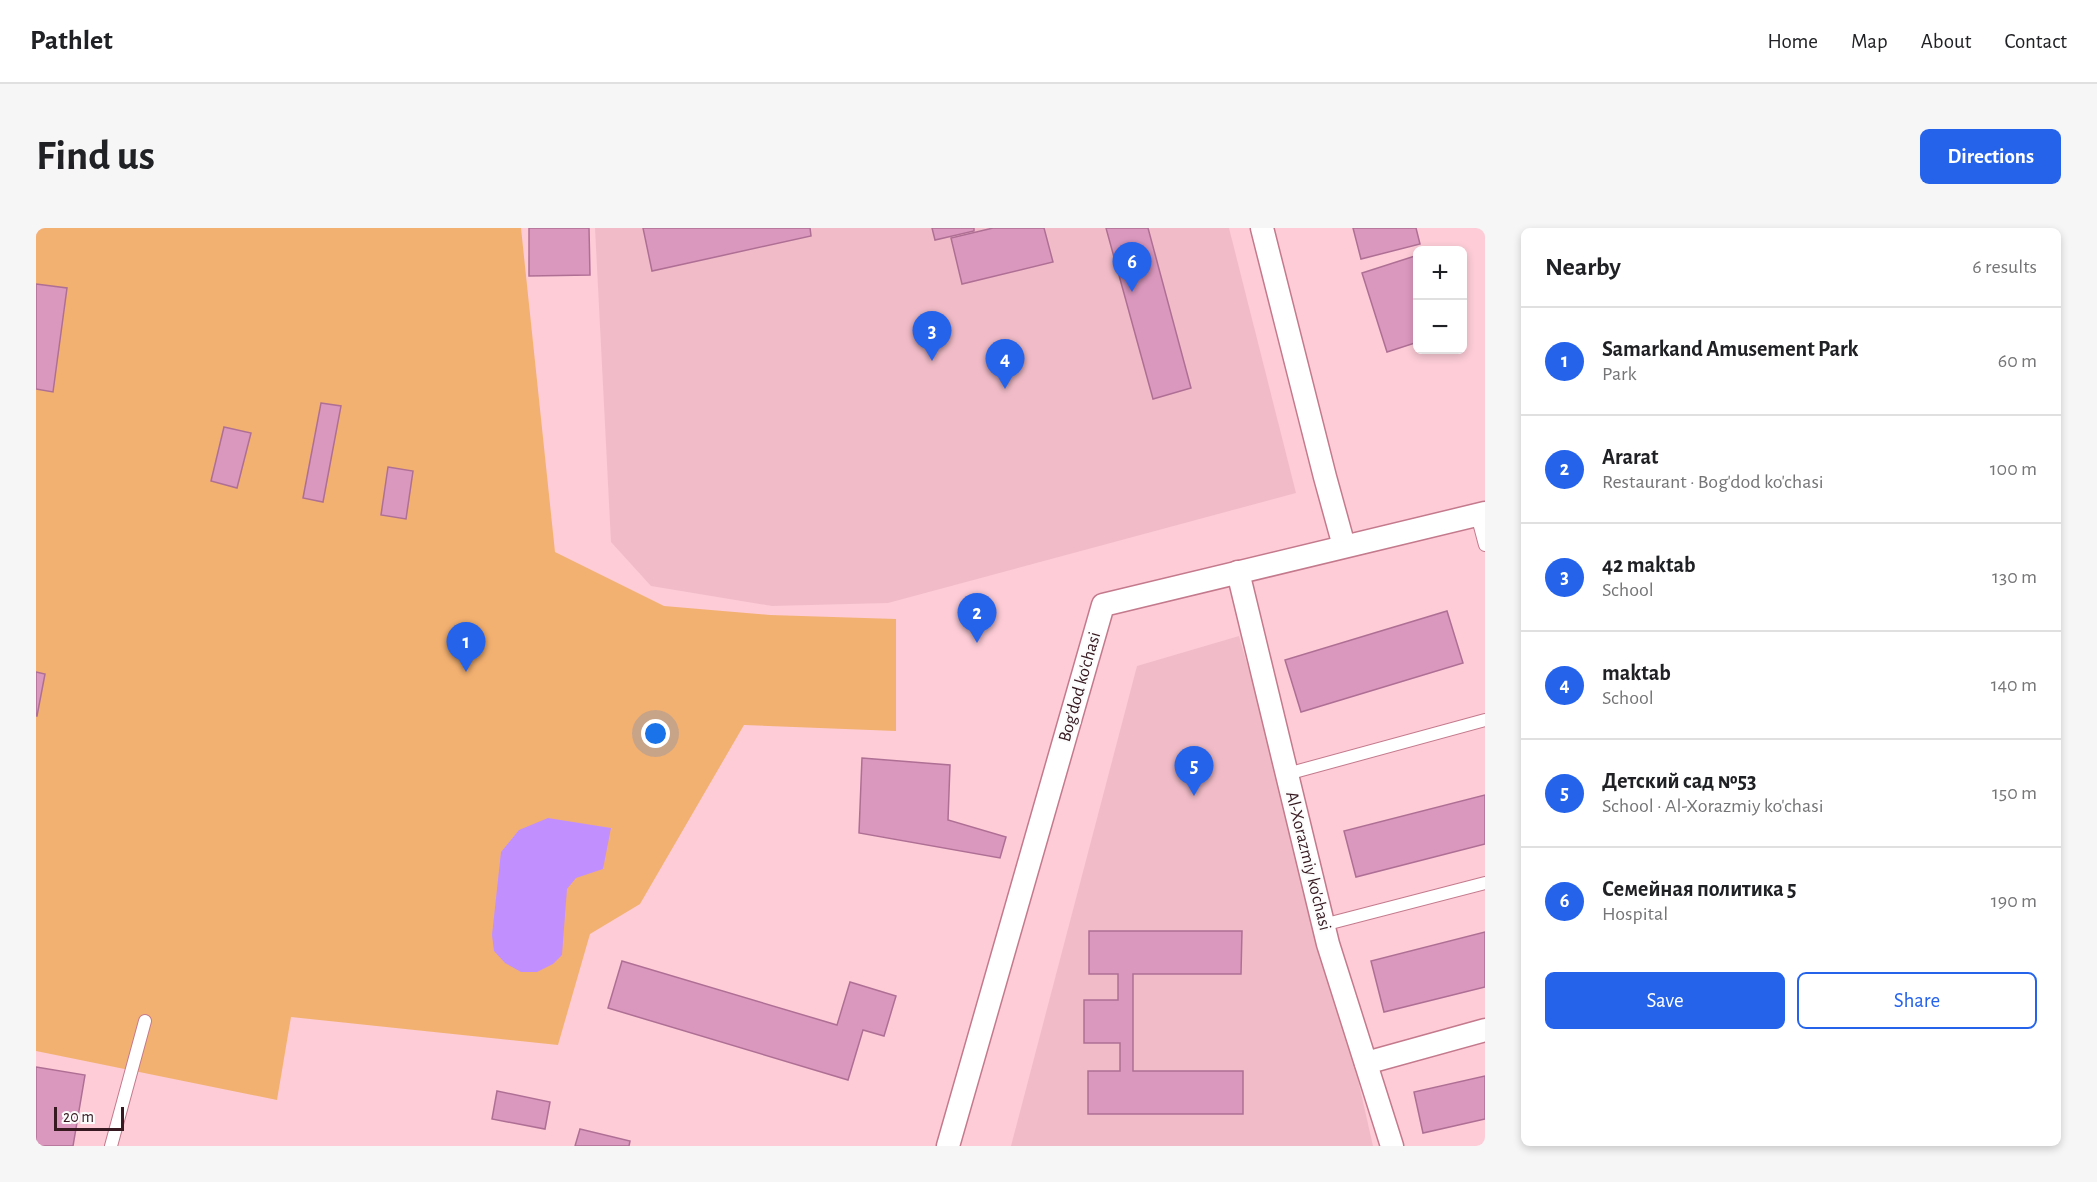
<!DOCTYPE html>
<meta charset="utf-8">
<style>
body{margin:0;font-family:"Alegreya Sans",sans-serif;background:#f6f6f6;color:#202124}
.controls{position:absolute;right:18px;top:18px;display:grid;overflow:hidden;border-radius:9px;box-shadow:0 3px 9px #0003}
.controls button{width:54px;height:54px;display:grid;place-items:center;padding:0;border:0;border-bottom:2px solid #e0e0e0;background:#fff;color:#202124;font:30px sans-serif}
.scale{position:absolute;left:18px;bottom:15px;width:70px;box-sizing:border-box;padding-left:6px;border:3px solid #361921;border-top:0;font-size:16px;line-height:21px;white-space:nowrap;color:#361921;-webkit-text-stroke:4px #fcfcfc;paint-order:stroke}
.you{position:absolute;left:620px;top:506px;width:21px;height:21px;margin:-15px;border:4px solid #fff;border-radius:50%;background:#1a73e8;box-shadow:0 0 0 9px #1a73e833}
.badge{display:grid;place-items:center;width:39px;height:39px;border-radius:50%;background:#2563eb;color:#fff;font-size:20px;font-weight:700}
.pin{position:absolute;translate:-50% -50px;filter:drop-shadow(0 2px 3px #0008)}
.pin::after{content:'';position:absolute;top:32px;width:21px;height:18px;background:inherit;clip-path:polygon(0 0,100% 0,50% 100%)}
.list{margin:0;padding:0;list-style:none}
h2{display:flex;justify-content:space-between;align-items:center;height:78px;margin:0;padding:0 24px;font-size:26px}
h2 small{font-size:20px;font-weight:400;color:#757577}
.list li{display:grid;grid-template-columns:39px 1fr auto;gap:18px;align-items:center;box-sizing:border-box;height:108px;padding:0 24px;border-top:2px solid #e0e0e0}
.list b{display:block;font-size:22px;white-space:nowrap}
.list p{margin:0;font-size:20px;white-space:nowrap;color:#757577}
.list em{font-size:20px;font-style:normal;color:#757577}
.actions{display:flex;gap:12px;padding:18px 24px}
.actions a{flex:1;padding:14px 0;border:2px solid #2563eb;border-radius:9px;text-align:center;font-size:21px;color:#2563eb}
.actions .main{background:#2563eb;color:#fff}
.map{position:relative;flex:none;width:1449px;height:918px;overflow:hidden;border-radius:9px}
header{display:flex;align-items:center;gap:36px;box-sizing:border-box;height:84px;padding:0 30px;background:#fff;border-bottom:2px solid #e0e0e0}
header strong{font-size:28px}
nav{display:flex;gap:33px;margin-inline-start:auto;font-size:21px}
.intro{display:flex;align-items:center;justify-content:space-between;box-sizing:border-box;height:144px;padding:0 36px}
h1{margin:0;font-size:42px}
.button{padding:15px 27px;border-radius:9px;background:#2563eb;color:#fff;font-size:21px;font-weight:700}
main{display:flex;gap:36px;padding:0 36px}
aside{flex:1;background:#fff;border-radius:9px;box-shadow:0 3px 9px #0003}
.map>svg:first-child{display:block}
.built{fill:#f1bcc8}
.green{fill:#f3b171}
.water{fill:#c28ffe}
.building{fill:#db98bf;stroke:#af6f95;stroke-width:1.5}
.lines{fill:none;stroke-linecap:round;stroke-linejoin:round}
.lane-casing{stroke:#c47a8c;stroke-width:14}
.street-casing{stroke:#c47a8c;stroke-width:25}
.lane{stroke:#fff;stroke-width:12}
.street{stroke:#fff;stroke-width:22}
.labels{text-anchor:middle;dominant-baseline:central;stroke-width:4.5;stroke-linejoin:round;paint-order:stroke}
.street-label{font-size:18px;fill:#361921;stroke:#fcfcfc}
</style>
<header>
<strong>Pathlet</strong>
<nav><a>Home</a><a>Map</a><a>About</a><a>Contact</a></nav>
</header>
<div class="intro"><h1>Find us</h1><a class="button">Directions</a></div>
<main>
<div class="map">
<svg width="1449" height="918" viewBox="0 0 1449 918">
<rect width="100%" height="100%" fill="#fdccd7"/>
<g class="built">
<path d="M 559,0 L 1193,0 L 1260,265 L 852,375 L 736,378 L 615,358 L 575,314 Z"/>
<path d="M 1203,408 L 1287,697 L 1337,918 L 975,918 L 1101,438 Z"/>
</g>
<path class="green" d="M 0,0 L 485,0 L 519,324 L 628,378 L 734,387 L 860,391 L 860,503 L 708,497 L 604,676 L 554,706 L 522,817 L 255,789 L 241,872 L 0,823 Z"/>
<path class="water" d="M 512,590 L 575,600 L 567,641 L 540,650 L 531,661 L 526,727 L 517,736 L 501,744 L 485,744 L 469,735 L 458,723 L 456,707 L 465,624 L 483,602 Z"/>
<g class="building">
<path d="M 493,0 L 553,0 L 554,47 L 493,48 Z"/>
<path d="M 607,0 L 774,0 L 775,8 L 616,43 Z"/>
<path d="M 896,0 L 938,0 L 938,3 L 899,12 Z"/>
<path d="M 957,0 L 1008,0 L 1017,34 L 926,56 L 915,10 Z"/>
<path d="M 1070,0 L 1112,0 L 1155,160 L 1117,171 Z"/>
<path d="M 1317,0 L 1380,0 L 1384,16 L 1325,31 Z"/>
<path d="M 1382,27 L 1382,114 L 1351,124 L 1326,45 Z"/>
<path d="M 0,56 L 31,60 L 17,164 L 0,161 Z"/>
<path d="M 285,175 L 305,178 L 287,274 L 267,270 Z"/>
<path d="M 188,199 L 215,205 L 201,260 L 175,253 Z"/>
<path d="M 352,239 L 377,243 L 370,291 L 345,287 Z"/>
<path d="M 1411,383 L 1427,435 L 1265,484 L 1249,432 Z"/>
<path d="M 0,444 L 9,446 L 1,488 L 0,488 Z"/>
<path d="M 826,530 L 914,537 L 912,592 L 970,609 L 964,630 L 823,605 Z"/>
<path d="M 1449,567 L 1449,616 L 1320,649 L 1308,603 Z"/>
<path d="M 1053,703 L 1206,703 L 1205,746 L 1097,746 L 1097,843 L 1207,843 L 1207,886 L 1052,886 L 1052,843 L 1084,843 L 1084,815 L 1048,815 L 1048,772 L 1082,772 L 1082,746 L 1053,746 Z"/>
<path d="M 1449,704 L 1449,759 L 1348,784 L 1335,733 Z"/>
<path d="M 586,733 L 801,797 L 814,754 L 860,768 L 848,808 L 827,802 L 812,852 L 572,780 Z"/>
<path d="M 0,839 L 49,847 L 37,918 L 0,918 Z"/>
<path d="M 1449,848 L 1449,891 L 1387,905 L 1378,864 Z"/>
<path d="M 461,863 L 514,874 L 509,901 L 456,891 Z"/>
<path d="M 544,901 L 594,913 L 593,918 L 539,918 Z"/>
</g>
<g class="lines">
<defs>
<g id="lane">
<path d="M 1441,287 L 1449,317"/>
<path d="M 1251,546 L 1449,492"/>
<path d="M 1287,697 L 1449,655"/>
<path d="M 75,918 L 109,793"/>
</g>
<g id="street">
<path d="M 1226,0 L 1289,249 L 1308,318"/>
<path d="M 1202,344 L 1292,716 L 1356,918"/>
<path d="M 1330,835 L 1449,802"/>
<path d="M 912,918 L 1067,377 L 1449,285"/>
</g>
</defs>
<use href="#lane" class="lane-casing"/>
<use href="#street" class="street-casing"/>
<use href="#lane" class="lane"/>
<use href="#street" class="street"/>
</g>
<g class="labels">
<g class="street-label">
<text transform="translate(1044 459) rotate(-74)">Bog'dod ko'chasi</text>
<text transform="translate(1272 633) rotate(76)">Al-Xorazmiy ko'chasi</text>
</g>
</g>
</svg>
<div class="controls">
<button>+</button>
<button>−</button>
</div>
<div class="scale">20 m</div>
<div class="you"></div>
<div class="pin badge" style="left:430px;top:444px">1</div>
<div class="pin badge" style="left:941px;top:415px">2</div>
<div class="pin badge" style="left:896px;top:133px">3</div>
<div class="pin badge" style="left:969px;top:161px">4</div>
<div class="pin badge" style="left:1158px;top:568px">5</div>
<div class="pin badge" style="left:1096px;top:64px">6</div>
</div>
<aside>
<h2>Nearby<small>6 results</small></h2>
<ul class="list">
<li><span class="badge">1</span><div><b>Samarkand Amusement Park</b><p>Park</p></div><em>60 m</em></li>
<li><span class="badge">2</span><div><b>Ararat</b><p>Restaurant · Bog'dod ko'chasi</p></div><em>100 m</em></li>
<li><span class="badge">3</span><div><b>42 maktab</b><p>School</p></div><em>130 m</em></li>
<li><span class="badge">4</span><div><b>maktab</b><p>School</p></div><em>140 m</em></li>
<li><span class="badge">5</span><div><b>Детский сад №53</b><p>School · Al-Xorazmiy ko'chasi</p></div><em>150 m</em></li>
<li><span class="badge">6</span><div><b>Семейная политика 5</b><p>Hospital</p></div><em>190 m</em></li>
</ul>
<div class="actions"><a class="main">Save</a><a>Share</a></div>
</aside>
</main>
